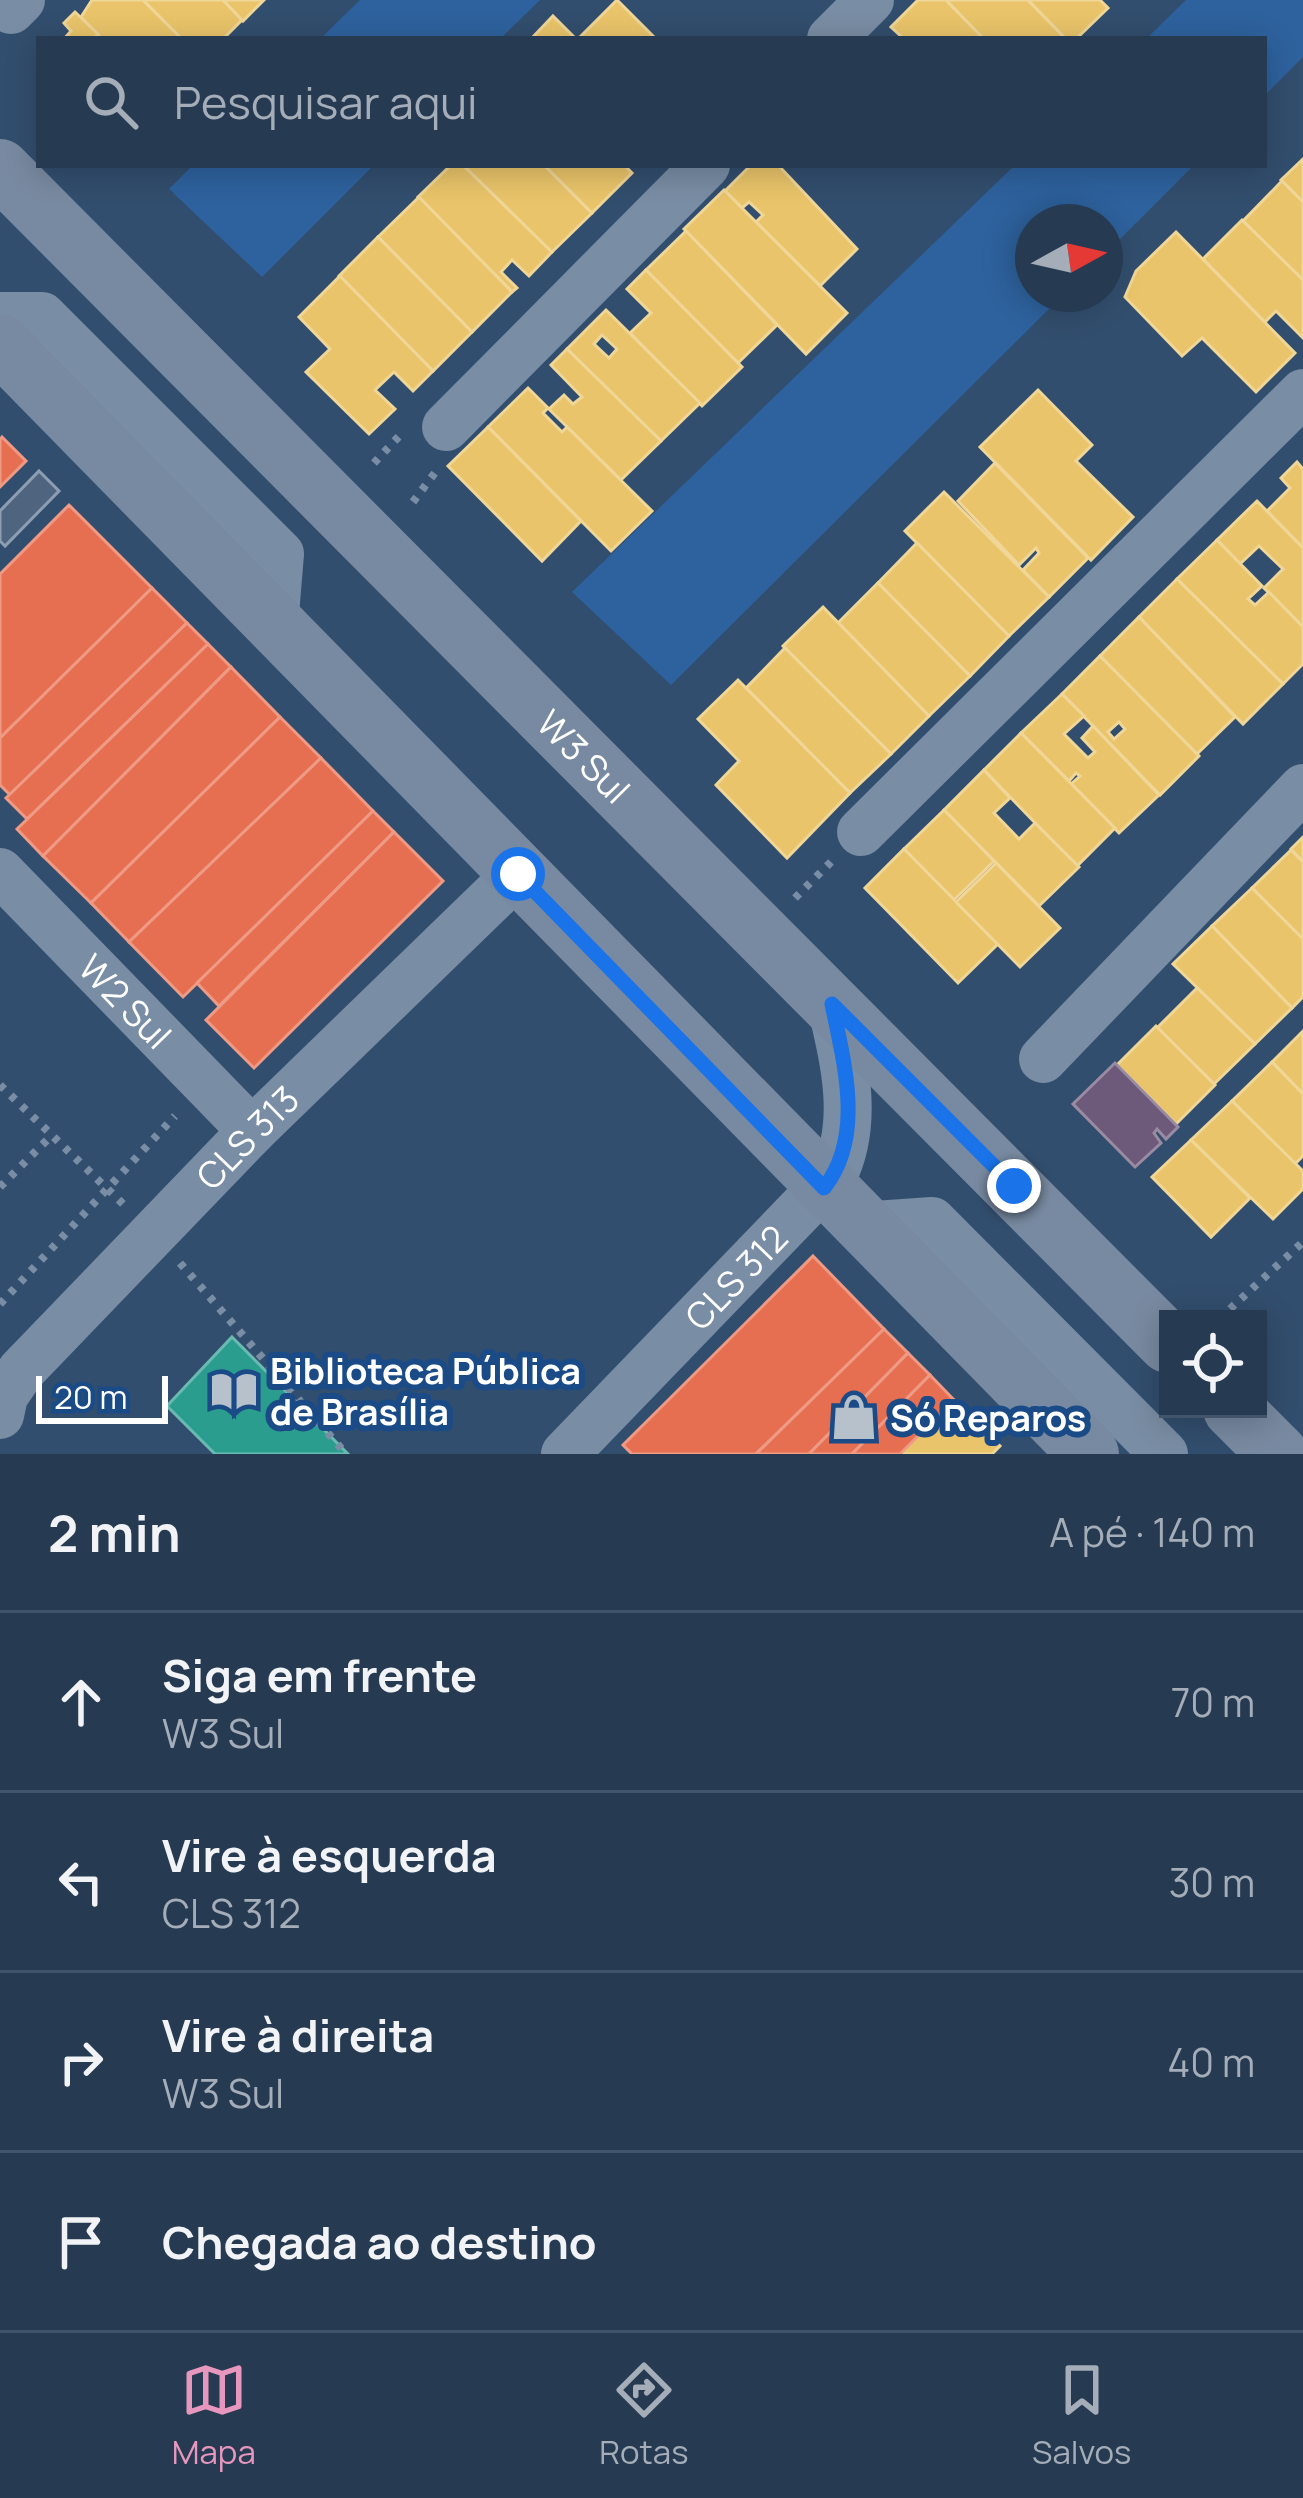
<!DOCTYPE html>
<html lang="pt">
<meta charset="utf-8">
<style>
body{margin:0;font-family:Manrope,sans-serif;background:#32455c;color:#f1f3f6}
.controls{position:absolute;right:36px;bottom:36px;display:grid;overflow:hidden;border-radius:0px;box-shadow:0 6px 30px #0003}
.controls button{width:108px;height:108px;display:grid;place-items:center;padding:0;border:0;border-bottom:3px solid #425469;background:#263a52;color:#f1f3f6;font:60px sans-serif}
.compass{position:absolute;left:1015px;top:204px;width:108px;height:108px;border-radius:50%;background:#263a52;box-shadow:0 6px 30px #0003;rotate:82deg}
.scale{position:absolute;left:36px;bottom:30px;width:132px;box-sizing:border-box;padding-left:12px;border:6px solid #fff;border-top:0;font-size:33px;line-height:42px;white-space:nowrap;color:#fff;-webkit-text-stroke:9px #1a4b87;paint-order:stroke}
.stop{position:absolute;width:36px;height:36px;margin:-27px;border:9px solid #1a73e8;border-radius:50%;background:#fff}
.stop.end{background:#1a73e8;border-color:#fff;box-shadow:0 3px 12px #0008}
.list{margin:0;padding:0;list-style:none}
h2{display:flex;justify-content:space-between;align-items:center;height:156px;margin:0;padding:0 48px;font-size:51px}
h2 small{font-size:39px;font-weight:400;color:#a4adb8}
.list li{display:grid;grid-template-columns:78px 1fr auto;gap:36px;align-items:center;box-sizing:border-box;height:180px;padding:0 48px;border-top:3px solid #425469}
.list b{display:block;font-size:45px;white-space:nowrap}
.list p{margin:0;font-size:39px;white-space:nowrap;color:#a4adb8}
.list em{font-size:39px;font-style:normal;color:#a4adb8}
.icon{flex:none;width:66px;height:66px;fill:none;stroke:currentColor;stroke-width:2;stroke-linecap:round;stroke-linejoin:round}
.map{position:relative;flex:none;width:1303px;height:1454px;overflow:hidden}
.search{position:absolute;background:#263a52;box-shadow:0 6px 30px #0003;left:36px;right:36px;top:36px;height:132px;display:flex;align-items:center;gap:30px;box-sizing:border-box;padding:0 42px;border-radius:0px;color:#a4adb8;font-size:45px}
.sheet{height:876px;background:#263a52}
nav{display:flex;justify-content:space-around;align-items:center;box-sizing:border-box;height:168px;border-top:3px solid #425469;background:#263a52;font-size:33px;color:#a4adb8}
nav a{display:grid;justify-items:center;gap:6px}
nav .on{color:#e797bd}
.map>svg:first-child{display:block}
.green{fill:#2e629e}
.homes{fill:#e9c46a;stroke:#f0d697;stroke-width:3;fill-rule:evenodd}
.shops{fill:#e76f51;stroke:#ee9a85;stroke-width:3}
.offices{fill:#6d597a;stroke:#998ba2;stroke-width:3}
.schools{fill:#2a9d8f;stroke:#6abab1;stroke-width:3}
.building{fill:#4f657f;stroke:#8d9eb2;stroke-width:3}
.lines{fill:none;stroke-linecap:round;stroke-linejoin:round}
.path{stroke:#798da4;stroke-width:8;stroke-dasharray:6 9;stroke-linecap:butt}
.minor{stroke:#798da4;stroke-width:48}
.major{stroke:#788aa1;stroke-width:60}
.route{stroke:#1a73e8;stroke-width:15}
.labels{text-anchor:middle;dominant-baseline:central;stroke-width:12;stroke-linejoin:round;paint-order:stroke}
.street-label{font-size:36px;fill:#fff;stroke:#1a4b87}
.poi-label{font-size:36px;font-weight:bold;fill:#fff;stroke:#1a4b87;text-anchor:start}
</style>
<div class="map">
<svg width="1303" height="1454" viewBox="0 0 1303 1454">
<rect width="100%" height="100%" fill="#324e6e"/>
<g class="green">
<path d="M 360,0 L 540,0 L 500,39 L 320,39 Z"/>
<path d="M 1186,0 L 1303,0 L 1303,57 L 1264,96 L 1264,39 L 1146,39 Z"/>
<path d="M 193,165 L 374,165 L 262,277 L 169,189 Z"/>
<path d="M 1015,165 L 1194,165 L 1105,254 L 1105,222 L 1033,222 L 1033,294 L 1064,294 L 671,685 L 572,592 Z"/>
</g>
<g class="homes">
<path d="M 92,0 L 143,0 L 182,39 L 102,39 L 81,17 Z"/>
<path d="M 143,0 L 223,0 L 242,20 L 223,39 L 182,39 Z"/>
<path d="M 223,0 L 264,0 L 243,21 Z"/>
<path d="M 617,0 L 656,39 L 578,39 Z"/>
<path d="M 918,0 L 946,0 L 984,39 L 904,39 L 891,27 Z"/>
<path d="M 946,0 L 1028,0 L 1066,39 L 984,39 Z"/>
<path d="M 1028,0 L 1100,0 L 1108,8 L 1076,39 L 1066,39 Z"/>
<path d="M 75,12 L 98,34 L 93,39 L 64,39 L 71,31 L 64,23 Z"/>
<path d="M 553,16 L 576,39 L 531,39 Z"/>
<path d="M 1303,159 L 1303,202 L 1281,180 Z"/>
<path d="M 451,165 L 463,165 L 552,252 L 529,276 L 512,260 L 501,272 L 517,288 L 512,292 L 418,197 Z"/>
<path d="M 463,165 L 544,165 L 592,213 L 552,252 Z"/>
<path d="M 544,165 L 624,165 L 632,173 L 592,213 Z"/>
<path d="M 751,165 L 778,165 L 857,249 L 820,286 L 756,222 L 763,215 L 749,202 L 742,208 L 725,191 Z"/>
<path d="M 1282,181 L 1303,202 L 1303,280 L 1243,221 Z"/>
<path d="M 724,190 L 847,313 L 806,354 L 684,229 Z"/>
<path d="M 419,197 L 512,292 L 472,332 L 378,237 Z"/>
<path d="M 1242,220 L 1303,280 L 1303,338 L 1276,311 L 1265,322 L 1203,259 Z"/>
<path d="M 686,231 L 777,325 L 738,363 L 646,270 Z"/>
<path d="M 1176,232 L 1295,353 L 1256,392 L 1202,338 L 1182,356 L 1125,297 L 1136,271 Z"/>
<path d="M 378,237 L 472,332 L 433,371 L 339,276 Z"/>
<path d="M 646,270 L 742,367 L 702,406 L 630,333 L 651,313 L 627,289 Z"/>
<path d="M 340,276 L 433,371 L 413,391 L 394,372 L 375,390 L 395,409 L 369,434 L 306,372 L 330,349 L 299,317 Z"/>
<path d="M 606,310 L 700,403 L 661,441 L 567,349 ZM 602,335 L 617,349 L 609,358 L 594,344 Z"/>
<path d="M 567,349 L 661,441 L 621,480 L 549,409 L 564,395 L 573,404 L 582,397 L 551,365 Z"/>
<path d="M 528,388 L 548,408 L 543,413 L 562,432 L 567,427 L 652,511 L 611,551 L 488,427 Z"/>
<path d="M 1038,390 L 1092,445 L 1076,461 L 1133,517 L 1091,560 L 980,447 Z"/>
<path d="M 488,427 L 581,521 L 542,561 L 448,466 Z"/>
<path d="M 1297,462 L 1303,469 L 1303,548 L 1267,511 L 1290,488 L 1281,478 Z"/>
<path d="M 995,463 L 1088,558 L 1049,597 L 1023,570 L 1039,553 L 1036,548 L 1019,565 L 958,501 Z"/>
<path d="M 944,492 L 1049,597 L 1009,636 L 905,531 Z"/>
<path d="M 1257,501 L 1303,548 L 1303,627 L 1264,588 L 1283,569 L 1259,546 L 1240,564 L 1217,540 Z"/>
<path d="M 1217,540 L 1262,586 L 1248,599 L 1255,605 L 1269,592 L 1303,627 L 1303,664 L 1283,684 L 1177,579 Z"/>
<path d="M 917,543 L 1009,636 L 970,676 L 878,583 Z"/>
<path d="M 1177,579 L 1283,684 L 1243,724 L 1139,617 Z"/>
<path d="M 878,583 L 970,676 L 929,716 L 838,623 Z"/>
<path d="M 823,607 L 929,716 L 891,754 L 783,646 Z"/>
<path d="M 1139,617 L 1235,717 L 1197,754 L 1100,656 Z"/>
<path d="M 785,648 L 891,754 L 850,793 L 746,688 Z"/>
<path d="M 1100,656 L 1199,756 L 1160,795 L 1062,694 ZM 1119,722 L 1125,729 L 1114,739 L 1108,732 Z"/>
<path d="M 738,680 L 850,793 L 787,858 L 716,785 L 739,761 L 698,719 Z"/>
<path d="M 1062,694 L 1084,716 L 1064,734 L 1088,758 L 1095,752 L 1082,738 L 1093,726 L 1159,795 L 1119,833 L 1071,784 L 1080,776 L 1076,773 L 1069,781 L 1021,733 Z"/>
<path d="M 1021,733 L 1115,828 L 1077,866 L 984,770 Z"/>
<path d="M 984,770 L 1010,798 L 994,813 L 1019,839 L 1035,823 L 1079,867 L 1039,906 L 944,810 Z"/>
<path d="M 944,810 L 994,861 L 954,900 L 904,849 Z"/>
<path d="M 1303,837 L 1303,862 L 1291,849 Z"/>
<path d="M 904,849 L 998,944 L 958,983 L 865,888 Z"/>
<path d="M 1291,850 L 1303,862 L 1303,939 L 1252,888 Z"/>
<path d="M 996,863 L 1060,928 L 1020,967 L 956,902 Z"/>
<path d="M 1252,888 L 1303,939 L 1303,997 L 1292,1008 L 1212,926 Z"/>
<path d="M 1212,926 L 1292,1008 L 1255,1044 L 1173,964 Z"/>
<path d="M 1197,988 L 1255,1044 L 1214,1084 L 1157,1028 Z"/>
<path d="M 1156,1026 L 1215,1085 L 1176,1124 L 1117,1065 Z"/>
<path d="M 1303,1031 L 1303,1094 L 1272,1062 Z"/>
<path d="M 1272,1062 L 1303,1094 L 1303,1156 L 1295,1164 L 1232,1101 Z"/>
<path d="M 1232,1101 L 1303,1171 L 1303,1189 L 1273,1219 L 1191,1140 Z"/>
<path d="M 1191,1140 L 1250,1198 L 1211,1237 L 1152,1177 Z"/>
<path d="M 954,1400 L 1000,1446 L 992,1454 L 900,1454 Z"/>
</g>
<g class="shops">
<path d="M 2,437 L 26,461 L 0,487 L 0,440 Z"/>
<path d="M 69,505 L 152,588 L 0,738 L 0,574 Z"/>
<path d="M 152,588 L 187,623 L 10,795 L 0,785 L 0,738 Z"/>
<path d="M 187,623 L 208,644 L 27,819 L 6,798 Z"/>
<path d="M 208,644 L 231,667 L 43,856 L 17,829 Z"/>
<path d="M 231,667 L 280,717 L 91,903 L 43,856 Z"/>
<path d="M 280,717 L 321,758 L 129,942 L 91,903 Z"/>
<path d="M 321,758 L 373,811 L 183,997 L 129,942 Z"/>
<path d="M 373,811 L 394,832 L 219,1006 L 197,983 Z"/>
<path d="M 394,832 L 443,881 L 254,1068 L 206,1020 Z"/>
<path d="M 813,1256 L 884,1329 L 756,1454 L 632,1454 L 623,1445 Z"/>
<path d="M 884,1329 L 908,1353 L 809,1454 L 756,1454 Z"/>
<path d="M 908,1353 L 930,1375 L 852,1454 L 809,1454 Z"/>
<path d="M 930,1375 L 954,1400 L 900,1454 L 852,1454 Z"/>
</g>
<path class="offices" d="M 1115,1063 L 1178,1127 L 1166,1139 L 1157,1129 L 1154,1133 L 1161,1143 L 1135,1167 L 1073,1104 Z"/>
<path class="schools" d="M 232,1337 L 348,1454 L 215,1454 L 167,1406 Z"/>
<path class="building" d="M 39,471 L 59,491 L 5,546 L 0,541 L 0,511 Z"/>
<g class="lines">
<g class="path">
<path d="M 374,463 L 402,433"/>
<path d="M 413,502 L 437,470"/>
<path d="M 795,898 L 831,862"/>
<path d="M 0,1085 L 124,1205"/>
<path d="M 0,1187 L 52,1135"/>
<path d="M 180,1263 L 346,1454"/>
<path d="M 0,1304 L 175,1116"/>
<path d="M 1219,1319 L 1303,1242"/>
</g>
<g class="minor">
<path d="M 11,10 L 21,0"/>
<path d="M 831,39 L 870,0"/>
<path d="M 0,316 L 42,316 L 280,554 L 274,626"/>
<path d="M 446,427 L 706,165"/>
<path d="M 861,832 L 1303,393"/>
<path id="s1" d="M 0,872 L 252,1131"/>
<path d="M 1043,1059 L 1303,788"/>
<path d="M 861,1226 L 932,1221 L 1164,1454"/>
<path id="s2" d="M 0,1415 L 4,1396 L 21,1371 L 252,1131 L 517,874"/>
<path id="s3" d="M 565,1454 L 833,1176 C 860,1122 844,1060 831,1004"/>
</g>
<g class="major">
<path id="s4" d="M 0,169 L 1168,1343"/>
<path d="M 0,344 L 1089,1454"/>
<path d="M 1233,1409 L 1278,1454"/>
</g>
</g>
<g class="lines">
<path class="route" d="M 518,874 L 824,1188 C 865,1136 844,1063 832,1004 L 1014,1186"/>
</g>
<defs>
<symbol id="library-bare" viewBox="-9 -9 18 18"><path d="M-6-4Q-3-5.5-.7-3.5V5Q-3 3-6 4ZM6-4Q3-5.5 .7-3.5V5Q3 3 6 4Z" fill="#b7c1cc" stroke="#1a4b87" stroke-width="2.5" paint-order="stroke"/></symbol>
<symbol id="shop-bare" viewBox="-9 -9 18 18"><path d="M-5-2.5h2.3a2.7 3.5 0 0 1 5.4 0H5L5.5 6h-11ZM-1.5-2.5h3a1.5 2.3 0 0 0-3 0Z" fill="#b7c1cc" stroke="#1a4b87" stroke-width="2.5" paint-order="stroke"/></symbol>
</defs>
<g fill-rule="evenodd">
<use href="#library-bare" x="201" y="1358" width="66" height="66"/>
<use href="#shop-bare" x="821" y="1384" width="66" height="66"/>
</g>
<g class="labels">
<g class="street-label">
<text stroke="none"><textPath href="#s4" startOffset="828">W3 Sul</textPath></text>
<text stroke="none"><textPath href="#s1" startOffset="180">W2 Sul</textPath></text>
<text stroke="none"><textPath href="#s2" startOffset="375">CLS 313</textPath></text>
<text stroke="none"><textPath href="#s3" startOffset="246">CLS 312</textPath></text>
</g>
<g class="poi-label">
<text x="270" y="1370">Biblioteca Pública<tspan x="270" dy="41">de Brasília</tspan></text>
<text x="890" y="1417">Só Reparos</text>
</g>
</g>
</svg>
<div class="controls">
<button><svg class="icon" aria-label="locate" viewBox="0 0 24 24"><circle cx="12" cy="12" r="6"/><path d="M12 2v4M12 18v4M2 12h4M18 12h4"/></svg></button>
</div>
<svg class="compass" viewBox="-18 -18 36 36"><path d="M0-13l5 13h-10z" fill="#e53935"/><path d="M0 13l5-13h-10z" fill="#a4adb8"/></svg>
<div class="scale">20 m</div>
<div class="stop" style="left:518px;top:874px"></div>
<div class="stop end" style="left:1014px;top:1186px"></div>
<div class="search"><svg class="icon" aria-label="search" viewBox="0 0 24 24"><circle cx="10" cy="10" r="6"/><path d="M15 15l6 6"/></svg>Pesquisar aqui</div>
</div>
<section class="sheet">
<h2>2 min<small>A pé · 140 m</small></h2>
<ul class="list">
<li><svg class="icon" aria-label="ahead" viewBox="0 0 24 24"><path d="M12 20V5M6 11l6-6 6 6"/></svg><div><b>Siga em frente</b><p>W3 Sul</p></div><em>70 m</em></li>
<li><svg class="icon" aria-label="left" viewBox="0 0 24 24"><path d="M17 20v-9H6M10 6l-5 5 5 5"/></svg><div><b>Vire à esquerda</b><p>CLS 312</p></div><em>30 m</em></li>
<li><svg class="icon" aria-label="right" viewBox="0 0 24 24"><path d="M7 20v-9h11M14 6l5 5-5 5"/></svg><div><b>Vire à direita</b><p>W3 Sul</p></div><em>40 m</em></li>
<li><svg class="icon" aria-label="arrive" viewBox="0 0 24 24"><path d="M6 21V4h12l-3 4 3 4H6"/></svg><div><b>Chegada ao destino</b></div></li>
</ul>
</section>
<nav>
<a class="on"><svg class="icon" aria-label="map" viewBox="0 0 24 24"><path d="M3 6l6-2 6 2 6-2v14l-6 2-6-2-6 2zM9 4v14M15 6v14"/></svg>Mapa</a>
<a><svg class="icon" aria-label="directions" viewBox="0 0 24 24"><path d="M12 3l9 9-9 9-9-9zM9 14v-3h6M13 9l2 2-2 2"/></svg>Rotas</a>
<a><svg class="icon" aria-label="saved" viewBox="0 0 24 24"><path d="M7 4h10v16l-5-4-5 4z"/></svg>Salvos</a>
</nav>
